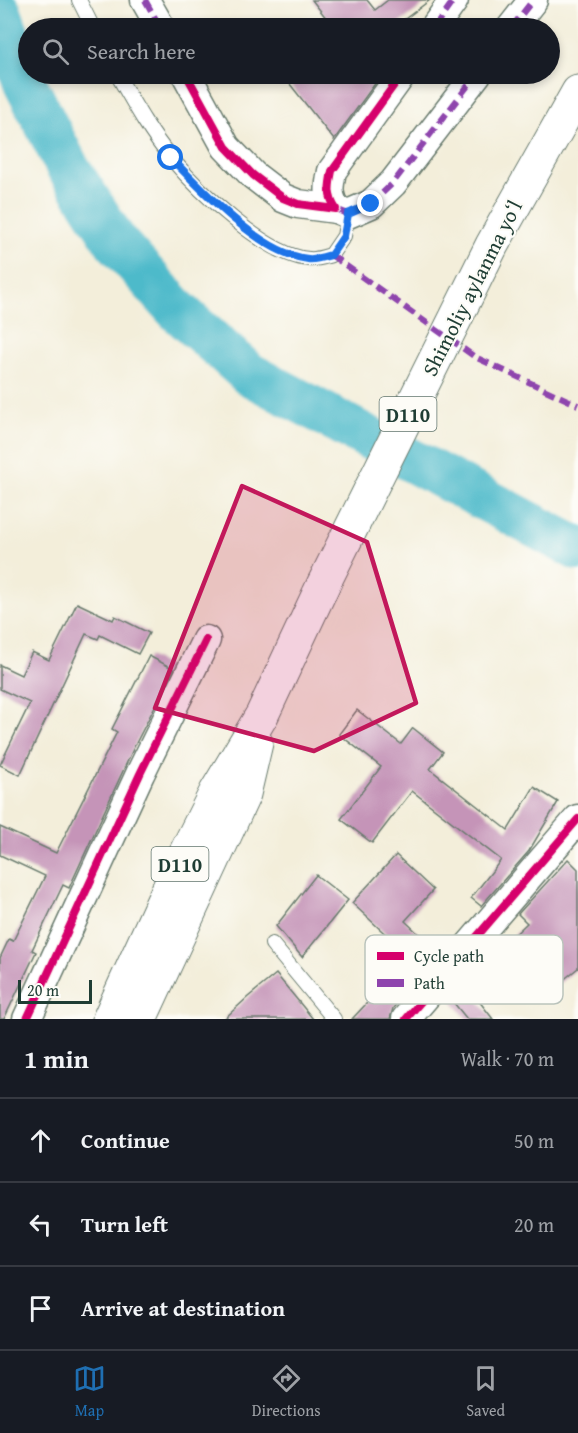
<!DOCTYPE html>
<meta charset="utf-8">
<style>
body{margin:0;font-family:"Gentium Book Plus",serif;background:#20242c;color:#f1f3f6}
.scale{position:absolute;left:18px;bottom:15px;width:74px;box-sizing:border-box;padding-left:6px;border:3px solid #1f3d34;border-top:0;font-size:16px;line-height:21px;white-space:nowrap;color:#1f3d34;-webkit-text-stroke:4px #fdfcf7;paint-order:stroke}
.stop{position:absolute;width:18px;height:18px;margin:-14px;border:4px solid #1a73e8;border-radius:50%;background:#fff}
.stop.end{background:#1a73e8;border-color:#fff;box-shadow:0 2px 6px #0008}
.list{margin:0;padding:0;list-style:none}
h2{display:flex;justify-content:space-between;align-items:center;height:78px;margin:0;padding:0 24px;font-size:26px}
h2 small{font-size:20px;font-weight:400;color:#9ea1a6}
.list li{display:grid;grid-template-columns:39px 1fr auto;gap:18px;align-items:center;box-sizing:border-box;height:84px;padding:0 24px;border-top:2px solid #363941}
.list b{display:block;font-size:22px;white-space:nowrap}
.list em{font-size:20px;font-style:normal;color:#9ea1a6}
.icon{flex:none;width:33px;height:33px;fill:none;stroke:currentColor;stroke-width:2;stroke-linecap:round;stroke-linejoin:round}
.map{position:relative;flex:none;width:578px;height:1019px;overflow:hidden}
.search{position:absolute;background:#171b24;box-shadow:0 3px 9px #0003;left:18px;right:18px;top:18px;height:66px;display:flex;align-items:center;gap:15px;box-sizing:border-box;padding:0 21px;border-radius:33px;color:#9ea1a6;font-size:22px}
.sheet{height:330px;background:#171b24}
nav{display:flex;justify-content:space-around;align-items:center;box-sizing:border-box;height:84px;border-top:2px solid #363941;background:#171b24;font-size:16px;color:#9ea1a6}
nav a{display:grid;justify-items:center;gap:3px}
nav .on{color:#1f6fb2}
.map>svg:first-child{display:block}
.lines{fill:none;stroke-linecap:round;stroke-linejoin:round}
.river{stroke:#4ebaca;stroke-width:44}
.building{fill:#c594b8}
.service-casing{stroke:#697b6e;stroke-width:16}
.minor-casing{stroke:#697b6e;stroke-width:31}
.primary-casing{stroke:#697b6e;stroke-width:35}
.service{stroke:#fff;stroke-width:14}
.minor{stroke:#fff;stroke-width:28}
.primary{stroke:#fff;stroke-width:33}
.quiet{stroke:#8e44ad;stroke-width:6;stroke-dasharray:12 6;stroke-linecap:butt}
.cycleway-casing{stroke:#fdfcf7;stroke-width:11}
.cycleway{stroke:#d6006c;stroke-width:8}
.route{stroke:#1a73e8;stroke-width:8}
.marked{fill:#c2185b;fill-opacity:0.2;stroke:#c2185b;stroke-width:4.5;stroke-linejoin:round}
.labels{text-anchor:middle;dominant-baseline:central;stroke-width:4.5;stroke-linejoin:round;paint-order:stroke}
.shield{fill:#fdfcf7;stroke:#62766e;stroke-width:1.5}
.shield-label{font-size:20px;font-weight:bold;fill:#1f3d34}
.street-label{font-size:21px;fill:#1f3d34;stroke:#fdfcf7}
.key{fill:#fdfcf7;stroke:#bac3bc;stroke-width:1.5}
.key-label{font-size:16px;fill:#1f3d34}
</style>
<div class="map">
<svg width="578" height="1019" viewBox="0 0 578 1019">
<rect width="100%" height="100%" fill="#fdfcf7"/>
<filter id="ink" filterUnits="userSpaceOnUse"><feTurbulence type="fractalNoise" baseFrequency=".0167" numOctaves="2"/><feDisplacementMap in="SourceGraphic" scale="12" xChannelSelector="R" yChannelSelector="G"/><feConvolveMatrix kernelMatrix="1 2 1 2 8 2 1 2 1" color-interpolation-filters="sRGB"/></filter>
<filter id="wash" filterUnits="userSpaceOnUse"><feTurbulence type="fractalNoise" baseFrequency=".008" numOctaves="4" result="noise"/><feDisplacementMap in="SourceGraphic" scale="24" xChannelSelector="R" yChannelSelector="G"/><feGaussianBlur stdDeviation="1.35" result="paint"/><feColorMatrix in="noise" values="0 0 0 0 0 0 0 0 0 0 0 0 0 0 0 0 0 1.4 0 .05"/><feComposite in="paint" operator="in"/></filter>
<g filter="url(#wash)">
<rect width="100%" height="100%" fill="#f3eeda"/>
<g class="lines">
<path class="river" d="M 0,13 L 25,83 L 67,166 L 116,242 L 178,311 L 249,374 L 578,549"/>
</g>
<g id="blocks">
<g class="building">
<path d="M 312,0 L 367,0 L 375,10 L 388,0 L 430,0 L 393,28 L 334,28 Z"/>
<path d="M 282,74 L 382,74 L 334,140 Z"/>
<path d="M 77,603 L 113,620 L 115,616 L 149,633 L 138,654 L 100,635 L 98,639 L 86,634 L 20,775 L 0,765 L 30,703 L 0,689 L 0,665 L 21,675 L 32,652 L 49,660 Z"/>
<path d="M 149,656 L 174,669 L 134,747 L 69,888 L 63,885 L 32,950 L 36,952 L 4,1019 L 0,1019 L 0,958 L 9,939 L 13,941 L 45,876 L 0,855 L 0,827 L 56,853 L 117,732 L 112,729 Z"/>
<path d="M 357,710 L 401,744 L 413,728 L 443,752 L 430,769 L 508,830 L 534,787 L 558,802 L 529,851 L 481,906 L 471,898 L 501,860 L 412,791 L 372,843 L 341,819 L 381,767 L 339,734 Z"/>
<path d="M 396,855 L 433,890 L 405,921 L 440,954 L 393,1008 L 390,1019 L 352,1019 L 410,957 L 352,903 Z"/>
<path d="M 568,859 L 578,869 L 578,968 L 540,999 L 513,967 L 479,1001 L 493,1019 L 467,1019 L 449,997 L 527,923 L 518,914 Z"/>
<path d="M 316,875 L 348,900 L 302,957 L 276,926 Z"/>
<path d="M 276,974 L 313,1019 L 224,1019 L 248,997 Z"/>
</g>
</g>
</g>
<g filter="url(#ink)">
<use href="#blocks" fill-opacity="0" stroke="#697b6e" stroke-width="1.5"/>
<g class="lines">
<defs>
<g id="service">
<path d="M 79,0 L 93,28"/>
<path d="M 117,74 C 133,102 150,133 171,158 C 198,190 266,256 309,259 C 316,260 324,257 331,255 L 344,236 L 348,214"/>
<path d="M 272,944 L 334,1019"/>
</g>
<g id="minor">
<path d="M 145,0 L 161,28"/>
<path d="M 434,28 L 454,0"/>
<path d="M 511,28 L 533,0"/>
<path d="M 186,74 L 226,147 L 253,175 L 283,198 L 298,204 L 336,209 C 327,195 329,186 332,171 L 402,74"/>
<path d="M 336,209 L 348,214 L 371,204 L 393,183 L 477,74"/>
<path d="M 27,1019 L 140,774 L 206,640"/>
<path d="M 406,1019 L 578,819"/>
</g>
<g id="primary">
<path d="M 109,1019 L 179,866 L 216,792 L 262,715 L 324,583 L 492,245 L 578,92"/>
<path d="M 140,1019 L 244,794 L 256,743"/>
</g>
</defs>
<use href="#service" class="service-casing"/>
<use href="#minor" class="minor-casing"/>
<use href="#primary" class="primary-casing"/>
<use href="#service" class="service"/>
<use href="#minor" class="minor"/>
<use href="#primary" class="primary"/>
<g class="quiet">
<path d="M 145,0 L 161,28"/>
<path d="M 434,28 L 454,0"/>
<path d="M 511,28 L 533,0"/>
<path d="M 336,209 L 348,214 L 371,204 L 393,183 L 477,74"/>
<path d="M 331,255 L 475,357 L 578,405"/>
</g>
<defs>
<g id="cycleway">
<path d="M 186,74 L 226,147 L 253,175 L 283,198 L 298,204 L 336,209 C 327,195 329,186 332,171 L 402,74"/>
<path d="M 27,1019 L 140,774 L 206,640"/>
<path d="M 406,1019 L 578,819"/>
</g>
</defs>
<use href="#cycleway" class="cycleway-casing"/>
<use href="#cycleway" class="cycleway"/>
</g>
</g>
<g class="lines" filter="url(#ink)">
<path class="route" d="M 171,158 C 203,191 261,254 308,259 C 315,260 324,257 331,255 L 344,236 L 348,214 L 371,204"/>
</g>
<path class="marked" d="M 242,486 L 367,542 L 416,703 L 314,751 L 155,708 Z"/>
<g class="labels">
<g class="shield">
<rect x="379.5" y="397" width="57" height="34" rx="4.5"/>
<rect x="151.5" y="847" width="57" height="34" rx="4.5"/>
</g>
<g class="shield-label">
<text x="408" y="414">D110</text>
<text x="180" y="864">D110</text>
</g>
<g class="street-label">
<text transform="translate(472 288) rotate(-63)">Shimoliy aylanma yoʻl</text>
</g>
</g>
<rect x="365" y="935" width="198" height="69" rx="9" class="key"/>
<rect x="377" y="952" width="27" height="8" fill="#d6006c"/>
<rect x="377" y="979" width="27" height="8" fill="#8e44ad"/>
<g class="key-label">
<text x="414" y="962">Cycle path</text>
<text x="414" y="989">Path</text>
</g>
</svg>
<div class="scale">20 m</div>
<div class="stop" style="left:171px;top:158px"></div>
<div class="stop end" style="left:371px;top:204px"></div>
<div class="search"><svg class="icon" aria-label="search" viewBox="0 0 24 24"><circle cx="10" cy="10" r="6"/><path d="M15 15l6 6"/></svg>Search here</div>
</div>
<section class="sheet">
<h2>1 min<small>Walk · 70 m</small></h2>
<ul class="list">
<li><svg class="icon" aria-label="ahead" viewBox="0 0 24 24"><path d="M12 20V5M6 11l6-6 6 6"/></svg><div><b>Continue</b></div><em>50 m</em></li>
<li><svg class="icon" aria-label="left" viewBox="0 0 24 24"><path d="M17 20v-9H6M10 6l-5 5 5 5"/></svg><div><b>Turn left</b></div><em>20 m</em></li>
<li><svg class="icon" aria-label="arrive" viewBox="0 0 24 24"><path d="M6 21V4h12l-3 4 3 4H6"/></svg><div><b>Arrive at destination</b></div></li>
</ul>
</section>
<nav>
<a class="on"><svg class="icon" aria-label="map" viewBox="0 0 24 24"><path d="M3 6l6-2 6 2 6-2v14l-6 2-6-2-6 2zM9 4v14M15 6v14"/></svg>Map</a>
<a><svg class="icon" aria-label="directions" viewBox="0 0 24 24"><path d="M12 3l9 9-9 9-9-9zM9 14v-3h6M13 9l2 2-2 2"/></svg>Directions</a>
<a><svg class="icon" aria-label="saved" viewBox="0 0 24 24"><path d="M7 4h10v16l-5-4-5 4z"/></svg>Saved</a>
</nav>
